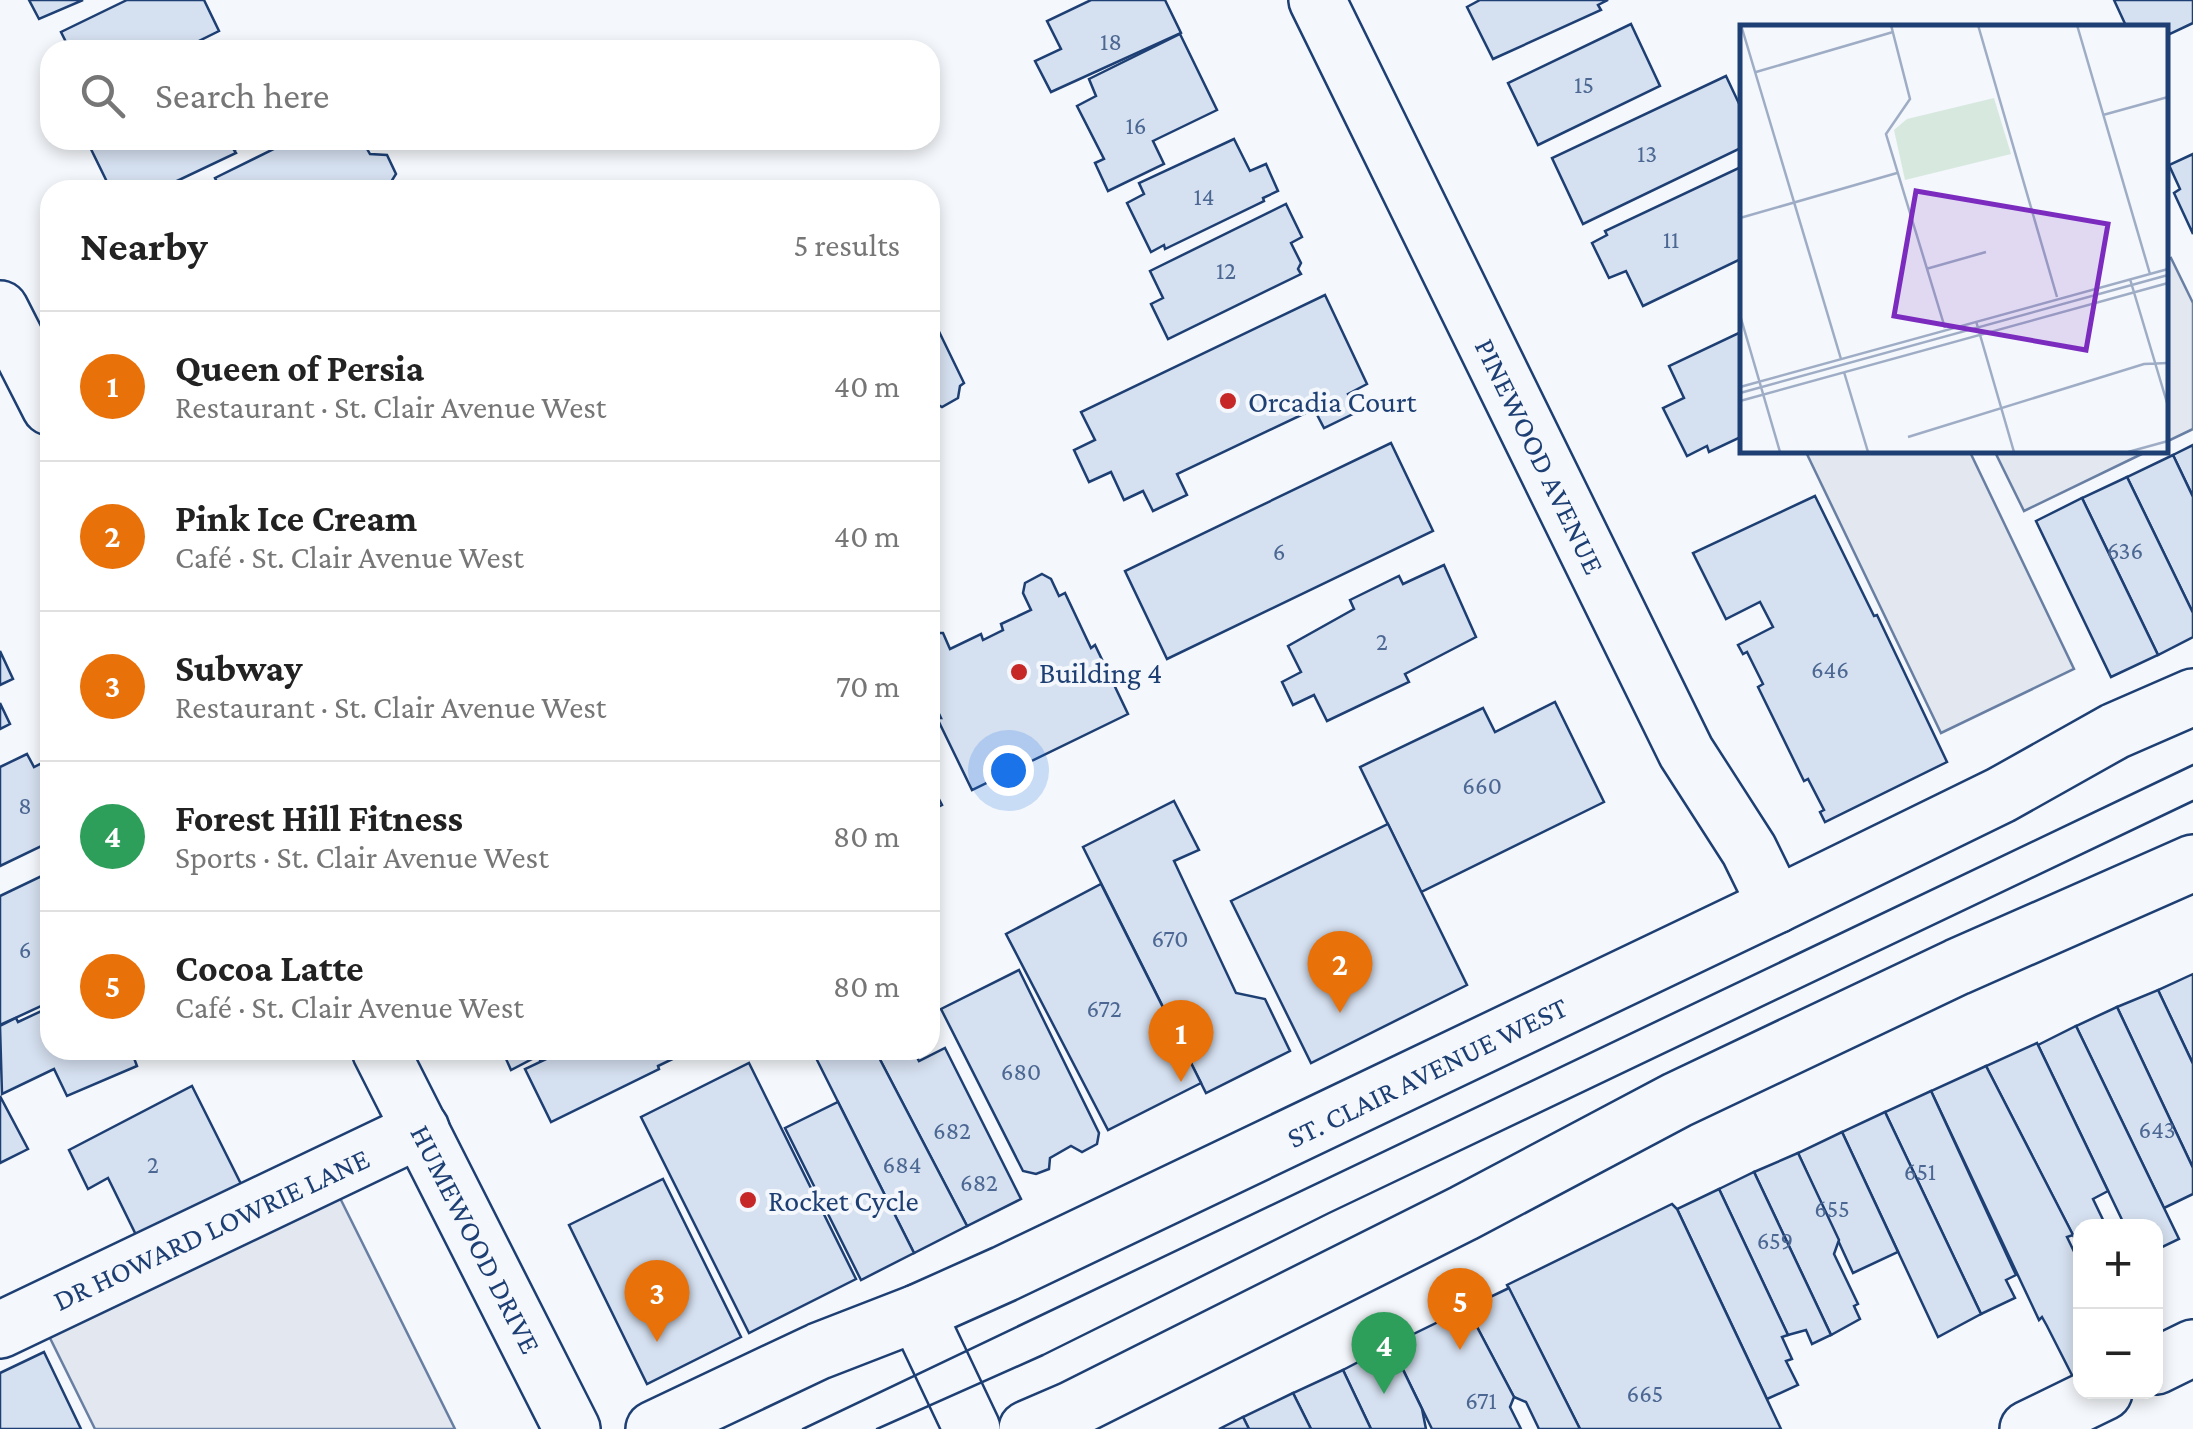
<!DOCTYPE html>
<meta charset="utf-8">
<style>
body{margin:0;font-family:"Crimson Pro",serif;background:#f6f6f6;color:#222}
.controls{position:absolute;right:30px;bottom:30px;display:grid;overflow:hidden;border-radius:20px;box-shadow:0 5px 15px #0003}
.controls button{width:90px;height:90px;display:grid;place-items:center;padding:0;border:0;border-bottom:2px solid #e0e0e0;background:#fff;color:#222;font:50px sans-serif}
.you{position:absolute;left:1008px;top:770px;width:35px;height:35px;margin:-25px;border:8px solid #fff;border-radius:50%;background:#1a73e8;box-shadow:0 0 0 15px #1a73e833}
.badge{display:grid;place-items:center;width:65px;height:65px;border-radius:50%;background:#c62828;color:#fff;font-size:32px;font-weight:700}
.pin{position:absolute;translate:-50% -82px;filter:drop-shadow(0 2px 5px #0008)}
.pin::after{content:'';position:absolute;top:52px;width:35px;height:30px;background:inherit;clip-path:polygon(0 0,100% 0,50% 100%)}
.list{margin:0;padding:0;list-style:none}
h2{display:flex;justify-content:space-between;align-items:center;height:130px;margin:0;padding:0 40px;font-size:42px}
h2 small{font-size:32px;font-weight:400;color:#767676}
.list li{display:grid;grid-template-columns:65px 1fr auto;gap:30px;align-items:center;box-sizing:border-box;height:150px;padding:0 40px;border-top:2px solid #e0e0e0}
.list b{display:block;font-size:38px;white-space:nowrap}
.list p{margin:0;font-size:32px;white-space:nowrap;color:#767676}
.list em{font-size:32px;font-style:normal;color:#767676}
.icon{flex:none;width:55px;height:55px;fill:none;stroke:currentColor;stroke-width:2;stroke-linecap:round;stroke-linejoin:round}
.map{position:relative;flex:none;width:2193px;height:1429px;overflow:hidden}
.search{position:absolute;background:#fff;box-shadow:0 5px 15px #0003;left:40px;top:40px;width:900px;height:110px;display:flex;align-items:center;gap:25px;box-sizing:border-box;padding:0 35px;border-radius:30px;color:#767676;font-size:38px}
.panel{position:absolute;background:#fff;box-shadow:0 5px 15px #0003;left:40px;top:180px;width:900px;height:880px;border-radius:30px}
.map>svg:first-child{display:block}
.parking{fill:#e3e8f0;stroke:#687fa3;stroke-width:2.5}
.building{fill:#d5e0f0;stroke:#1d3f73;stroke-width:2.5}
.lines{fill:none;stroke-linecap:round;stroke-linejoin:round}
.minor-casing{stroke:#1d3f73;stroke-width:60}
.major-casing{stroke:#1d3f73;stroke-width:60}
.minor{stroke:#f4f7fb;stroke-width:55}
.major{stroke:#f4f7fb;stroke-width:55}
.tram{stroke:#1d3f73;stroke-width:2.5}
.poi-dot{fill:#c62828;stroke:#f4f7fb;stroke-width:4}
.labels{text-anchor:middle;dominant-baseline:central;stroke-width:8;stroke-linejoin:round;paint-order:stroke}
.number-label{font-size:25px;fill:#4b6792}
.poi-label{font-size:30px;fill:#1d3f73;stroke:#f4f7fb;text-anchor:start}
.street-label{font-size:30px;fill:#1d3f73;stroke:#f4f7fb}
.inset-road{fill:none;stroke:#9eadc5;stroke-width:2.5}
.view{fill:#7b2cbf;fill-opacity:0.15;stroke:#7b2cbf;stroke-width:5}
.inset-edge{fill:none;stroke:#1d3f73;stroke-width:5}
</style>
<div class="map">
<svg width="2193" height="1429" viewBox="0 0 2193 1429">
<rect width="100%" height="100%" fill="#f4f7fb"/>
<g class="parking">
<path d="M 2171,258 L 2193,303 L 2193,429 L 2166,442 L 2166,261 Z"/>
<path d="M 1805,450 L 1969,450 L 2074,669 L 1941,733 Z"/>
<path d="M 1994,450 L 2150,450 L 2024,511 Z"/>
<path d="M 338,1194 L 455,1429 L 95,1429 L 49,1336 Z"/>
</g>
<g class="building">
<path d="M 29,0 L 83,0 L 39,19 Z"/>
<path d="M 127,0 L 204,0 L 219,31 L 193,44 L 195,50 L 70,50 L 61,32 Z"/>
<path d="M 1091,0 L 1165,0 L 1181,33 L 1051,92 L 1035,61 L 1061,49 L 1047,21 Z"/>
<path d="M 1480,0 L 1608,0 L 1598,5 L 1601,10 L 1493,59 L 1467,7 Z"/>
<path d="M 2114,0 L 2193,0 L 2193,23 L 2170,34 L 2166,28 L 2127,28 Z"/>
<path d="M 1631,24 L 1660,86 L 1538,145 L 1508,83 Z"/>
<path d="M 1180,34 L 1217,110 L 1153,141 L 1164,164 L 1108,191 L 1095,163 L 1104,159 L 1077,106 L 1096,96 L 1089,79 Z"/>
<path d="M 1726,76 L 1743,112 L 1743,147 L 1583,224 L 1552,158 Z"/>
<path d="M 1234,139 L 1250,171 L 1266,164 L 1278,191 L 1263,198 L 1264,201 L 1165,249 L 1164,245 L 1151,252 L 1127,203 L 1144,194 L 1139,183 Z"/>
<path d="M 90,140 L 255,140 L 234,150 L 236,153 L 158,190 L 111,190 L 87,141 Z"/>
<path d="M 292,140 L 362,140 L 370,154 L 387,155 L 396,174 L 386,190 L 221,190 L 215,178 Z"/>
<path d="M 2193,154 L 2193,234 L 2174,193 L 2180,189 L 2169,165 Z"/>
<path d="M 1743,166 L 1743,258 L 1643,306 L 1626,271 L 1609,278 L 1592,243 L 1607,235 L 1605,231 Z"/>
<path d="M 1286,204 L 1302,237 L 1291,243 L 1301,263 L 1298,269 L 1301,274 L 1168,339 L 1151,304 L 1163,298 L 1150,271 Z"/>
<path d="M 1325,295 L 1367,384 L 1348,394 L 1357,412 L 1324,428 L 1314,409 L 1177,474 L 1187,495 L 1153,511 L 1143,491 L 1124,500 L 1111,472 L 1089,482 L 1074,450 L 1095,440 L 1081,412 Z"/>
<path d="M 930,313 L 964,383 L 960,386 L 958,398 L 942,407 L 930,400 Z"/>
<path d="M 1743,331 L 1743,436 L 1709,452 L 1707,446 L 1687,456 L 1663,408 L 1684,398 L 1669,366 Z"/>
<path d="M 1391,443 L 1433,531 L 1167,659 L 1125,571 Z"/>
<path d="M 2193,445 L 2193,497 L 2173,455 Z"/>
<path d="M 2173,455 L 2193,497 L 2193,613 L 2127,477 Z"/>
<path d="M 2127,477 L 2193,613 L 2193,637 L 2158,655 L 2082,498 Z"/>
<path d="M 1815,496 L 1874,616 L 1877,615 L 1947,762 L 1825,822 L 1820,812 L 1824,810 L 1808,779 L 1804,781 L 1758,687 L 1763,684 L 1747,652 L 1743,654 L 1738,645 L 1773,627 L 1760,602 L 1726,619 L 1693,553 Z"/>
<path d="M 2082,498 L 2158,655 L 2111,677 L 2036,521 Z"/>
<path d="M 1444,565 L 1476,637 L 1405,674 L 1409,682 L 1327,721 L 1314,695 L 1293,705 L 1282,682 L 1301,672 L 1288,646 L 1354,609 L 1350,600 L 1399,576 L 1403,584 Z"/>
<path d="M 1042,574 L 1051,579 L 1059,596 L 1065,593 L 1091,648 L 1095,645 L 1128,714 L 972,790 L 937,718 L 941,718 L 930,695 L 930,633 L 943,633 L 950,649 L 981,634 L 983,640 L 1003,630 L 1001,624 L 1031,610 L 1023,593 L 1025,583 Z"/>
<path d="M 0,651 L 13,679 L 0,685 Z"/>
<path d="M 1555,702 L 1604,802 L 1421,892 L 1360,767 L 1483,708 L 1495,732 Z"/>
<path d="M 0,703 L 10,724 L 0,729 Z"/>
<path d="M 27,754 L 34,767 L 50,759 L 50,842 L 0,866 L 0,767 Z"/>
<path d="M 930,782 L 942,805 L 930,811 Z"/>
<path d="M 1174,801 L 1199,850 L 1174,861 L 1236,993 L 1265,999 L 1290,1051 L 1206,1093 L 1083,847 Z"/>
<path d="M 1388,824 L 1467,985 L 1311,1063 L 1231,901 Z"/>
<path d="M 50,872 L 50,1002 L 0,1025 L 0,896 Z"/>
<path d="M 1101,884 L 1201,1083 L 1108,1130 L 1006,934 Z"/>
<path d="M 1019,970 L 1099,1133 L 1097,1144 L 1082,1152 L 1071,1146 L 1050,1158 L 1049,1169 L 1036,1174 L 1023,1171 L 941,1009 Z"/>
<path d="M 2193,974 L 2193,1064 L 2158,990 Z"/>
<path d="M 2158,990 L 2193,1064 L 2193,1168 L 2117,1007 Z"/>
<path d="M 50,1007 L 50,1050 L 150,1050 L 134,1058 L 137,1066 L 67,1096 L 54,1069 L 2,1094 L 0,1026 L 16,1018 L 18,1022 Z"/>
<path d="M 2117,1007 L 2193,1168 L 2193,1194 L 2164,1208 L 2076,1026 Z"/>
<path d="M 2076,1026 L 2179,1239 L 2156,1250 L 2156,1226 L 2125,1226 L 2038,1045 Z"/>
<path d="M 2037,1043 L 2108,1191 L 2093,1199 L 2105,1224 L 2080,1226 L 2080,1236 L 2075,1239 L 1986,1066 Z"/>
<path d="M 945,1048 L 1021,1199 L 967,1226 L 875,1050 L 913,1050 L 919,1061 Z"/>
<path d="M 502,1050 L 565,1050 L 541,1062 L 538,1056 L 511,1070 Z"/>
<path d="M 565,1050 L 676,1050 L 679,1056 L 658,1066 L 659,1069 L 551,1122 L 525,1069 Z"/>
<path d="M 812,1050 L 875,1050 L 967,1226 L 914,1253 Z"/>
<path d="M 749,1063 L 856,1279 L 749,1333 L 641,1117 Z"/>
<path d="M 1986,1066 L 2073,1235 L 2067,1237 L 2080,1264 L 2080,1383 L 2077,1385 L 2047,1326 L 2042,1317 L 2039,1320 L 1931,1091 Z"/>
<path d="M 192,1086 L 246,1194 L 141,1245 L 108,1178 L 88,1189 L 69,1150 Z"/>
<path d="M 1931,1091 L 2016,1275 L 2006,1280 L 2015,1298 L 1981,1314 L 1885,1112 Z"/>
<path d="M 0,1096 L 28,1149 L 0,1163 Z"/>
<path d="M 838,1102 L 914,1253 L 861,1280 L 785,1128 Z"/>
<path d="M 1885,1112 L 1981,1314 L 1938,1337 L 1842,1132 Z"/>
<path d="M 1842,1132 L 1898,1252 L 1853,1273 L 1798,1153 Z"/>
<path d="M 1798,1153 L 1839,1240 L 1834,1254 L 1858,1304 L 1854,1306 L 1860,1319 L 1831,1335 L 1754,1172 Z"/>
<path d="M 1754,1172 L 1831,1335 L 1812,1344 L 1806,1330 L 1788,1335 L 1719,1189 Z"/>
<path d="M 663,1179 L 741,1337 L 647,1384 L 569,1225 Z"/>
<path d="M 1719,1189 L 1788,1335 L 1782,1337 L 1792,1359 L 1786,1361 L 1798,1385 L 1767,1399 L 1677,1209 Z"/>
<path d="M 1672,1204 L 1677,1209 L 1781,1429 L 1580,1429 L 1507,1285 Z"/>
<path d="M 1509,1288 L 1580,1429 L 1539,1429 L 1526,1402 L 1514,1397 L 1467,1308 Z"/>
<path d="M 1467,1308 L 1514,1397 L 1510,1407 L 1521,1429 L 1432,1429 L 1391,1345 Z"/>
<path d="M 1391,1345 L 1422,1409 L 1426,1429 L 1371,1429 L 1343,1370 Z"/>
<path d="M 44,1352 L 81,1429 L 0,1429 L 0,1373 Z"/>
<path d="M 1343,1370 L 1371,1429 L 1311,1429 L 1293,1393 Z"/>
<path d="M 1293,1393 L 1311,1429 L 1249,1429 L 1243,1417 Z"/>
<path d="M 1243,1417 L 1249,1429 L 1219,1429 Z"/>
</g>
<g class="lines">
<defs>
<g id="minor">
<path d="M 1317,0 L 1686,752 L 1749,850 L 1776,905"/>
<path d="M 0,309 L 50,407"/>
<path d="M 380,1050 L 572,1429"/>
<path d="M 917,1313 L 972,1429"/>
<path d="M 0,1330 L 421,1129"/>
<path d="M 2156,1366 L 2193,1348"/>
<path d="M 2028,1429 L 2104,1392"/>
</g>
<g id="major">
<path d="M 654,1429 L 819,1351 L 917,1313 L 1004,1274 L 1776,905 L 2001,795 L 2115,731 L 2193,697"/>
<path d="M 1027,1429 L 1071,1410 L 1464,1213 L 1677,1100 L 1957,967 L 2193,863"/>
</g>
</defs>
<use href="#minor" class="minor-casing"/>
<use href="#major" class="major-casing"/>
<use href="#minor" class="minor"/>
<use href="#major" class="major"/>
<g class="tram">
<path d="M 803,1429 L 2193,765"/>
<path d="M 877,1429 L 1043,1355 L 1329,1213 L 2193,801"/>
</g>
</g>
<g class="poi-dot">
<circle cx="1228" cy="401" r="10"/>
<circle cx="1019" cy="672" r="10"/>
<circle cx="748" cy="1200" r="10"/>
</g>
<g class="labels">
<g class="number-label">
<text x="1111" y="41">18</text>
<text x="1584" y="84">15</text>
<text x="1136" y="125">16</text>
<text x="1647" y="153">13</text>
<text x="1204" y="196">14</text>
<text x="1671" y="239">11</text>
<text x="1226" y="270">12</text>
<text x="2125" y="550">636</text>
<text x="1279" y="551">6</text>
<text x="1382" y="641">2</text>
<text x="1830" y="669">646</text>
<text x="1482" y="785">660</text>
<text x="25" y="805">8</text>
<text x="1170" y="938">670</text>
<text x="25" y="949">6</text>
<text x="1104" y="1008">672</text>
<text x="1021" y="1071">680</text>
<text x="2157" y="1129">643</text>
<text x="952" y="1130">682</text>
<text x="153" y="1164">2</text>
<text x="902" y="1164">684</text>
<text x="1920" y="1171">651</text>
<text x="979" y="1182">682</text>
<text x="1832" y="1208">655</text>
<text x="1775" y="1240">659</text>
<text x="1645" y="1393">665</text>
<text x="1481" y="1400">671</text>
</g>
<g class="poi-label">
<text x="1248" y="401">Orcadia Court</text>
<text x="1039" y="672">Building 4</text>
<text x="768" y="1200">Rocket Cycle</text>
</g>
<g class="street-label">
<text transform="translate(1540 456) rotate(64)">PINEWOOD AVENUE</text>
<text transform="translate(1427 1072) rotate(-26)">ST. CLAIR AVENUE WEST</text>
<text transform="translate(211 1229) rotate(-25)">DR HOWARD LOWRIE LANE</text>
<text transform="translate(476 1239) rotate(63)">HUMEWOOD DRIVE</text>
</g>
</g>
<g transform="translate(1740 25)">
<rect width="428" height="428" fill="#f4f7fb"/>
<path d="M 254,73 L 271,129 L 165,155 L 154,105 L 167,94 Z" fill="#d7e8df"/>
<path class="inset-road" d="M 1,0 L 101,334M 151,0 L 170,74 L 146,109 L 205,303M 238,0 L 317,272M 337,0 L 410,249M 16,47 L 153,7M 363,90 L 428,72M 0,193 L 157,148M 186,244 L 246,227M 390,254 L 428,381M 0,290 L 40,427M 236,296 L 274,427M 104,347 L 128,427M 0,362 L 428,244M 0,368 L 428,250M 0,376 L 428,258M 168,412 L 404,339 L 428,338M 388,427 L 428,416"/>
<path class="view" d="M 176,166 L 368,199 L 346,325 L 154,291 Z"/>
<rect width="428" height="428" class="inset-edge"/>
</g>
</svg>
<div class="controls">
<button>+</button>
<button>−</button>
</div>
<div class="you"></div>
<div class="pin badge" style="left:1181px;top:1082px;background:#e8710a">1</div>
<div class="pin badge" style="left:1340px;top:1013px;background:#e8710a">2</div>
<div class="pin badge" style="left:657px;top:1342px;background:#e8710a">3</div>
<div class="pin badge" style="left:1384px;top:1394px;background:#2e9e5b">4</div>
<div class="pin badge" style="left:1460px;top:1350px;background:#e8710a">5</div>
<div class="search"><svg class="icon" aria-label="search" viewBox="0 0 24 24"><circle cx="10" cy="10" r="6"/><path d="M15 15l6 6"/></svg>Search here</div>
<section class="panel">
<h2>Nearby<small>5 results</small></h2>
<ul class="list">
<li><span class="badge" style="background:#e8710a">1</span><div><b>Queen of Persia</b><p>Restaurant · St. Clair Avenue West</p></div><em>40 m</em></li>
<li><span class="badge" style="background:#e8710a">2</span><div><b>Pink Ice Cream</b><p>Café · St. Clair Avenue West</p></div><em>40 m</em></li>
<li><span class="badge" style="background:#e8710a">3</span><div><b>Subway</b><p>Restaurant · St. Clair Avenue West</p></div><em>70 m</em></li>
<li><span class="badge" style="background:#2e9e5b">4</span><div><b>Forest Hill Fitness</b><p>Sports · St. Clair Avenue West</p></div><em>80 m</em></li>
<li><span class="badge" style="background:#e8710a">5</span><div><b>Cocoa Latte</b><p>Café · St. Clair Avenue West</p></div><em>80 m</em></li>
</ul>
</section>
</div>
